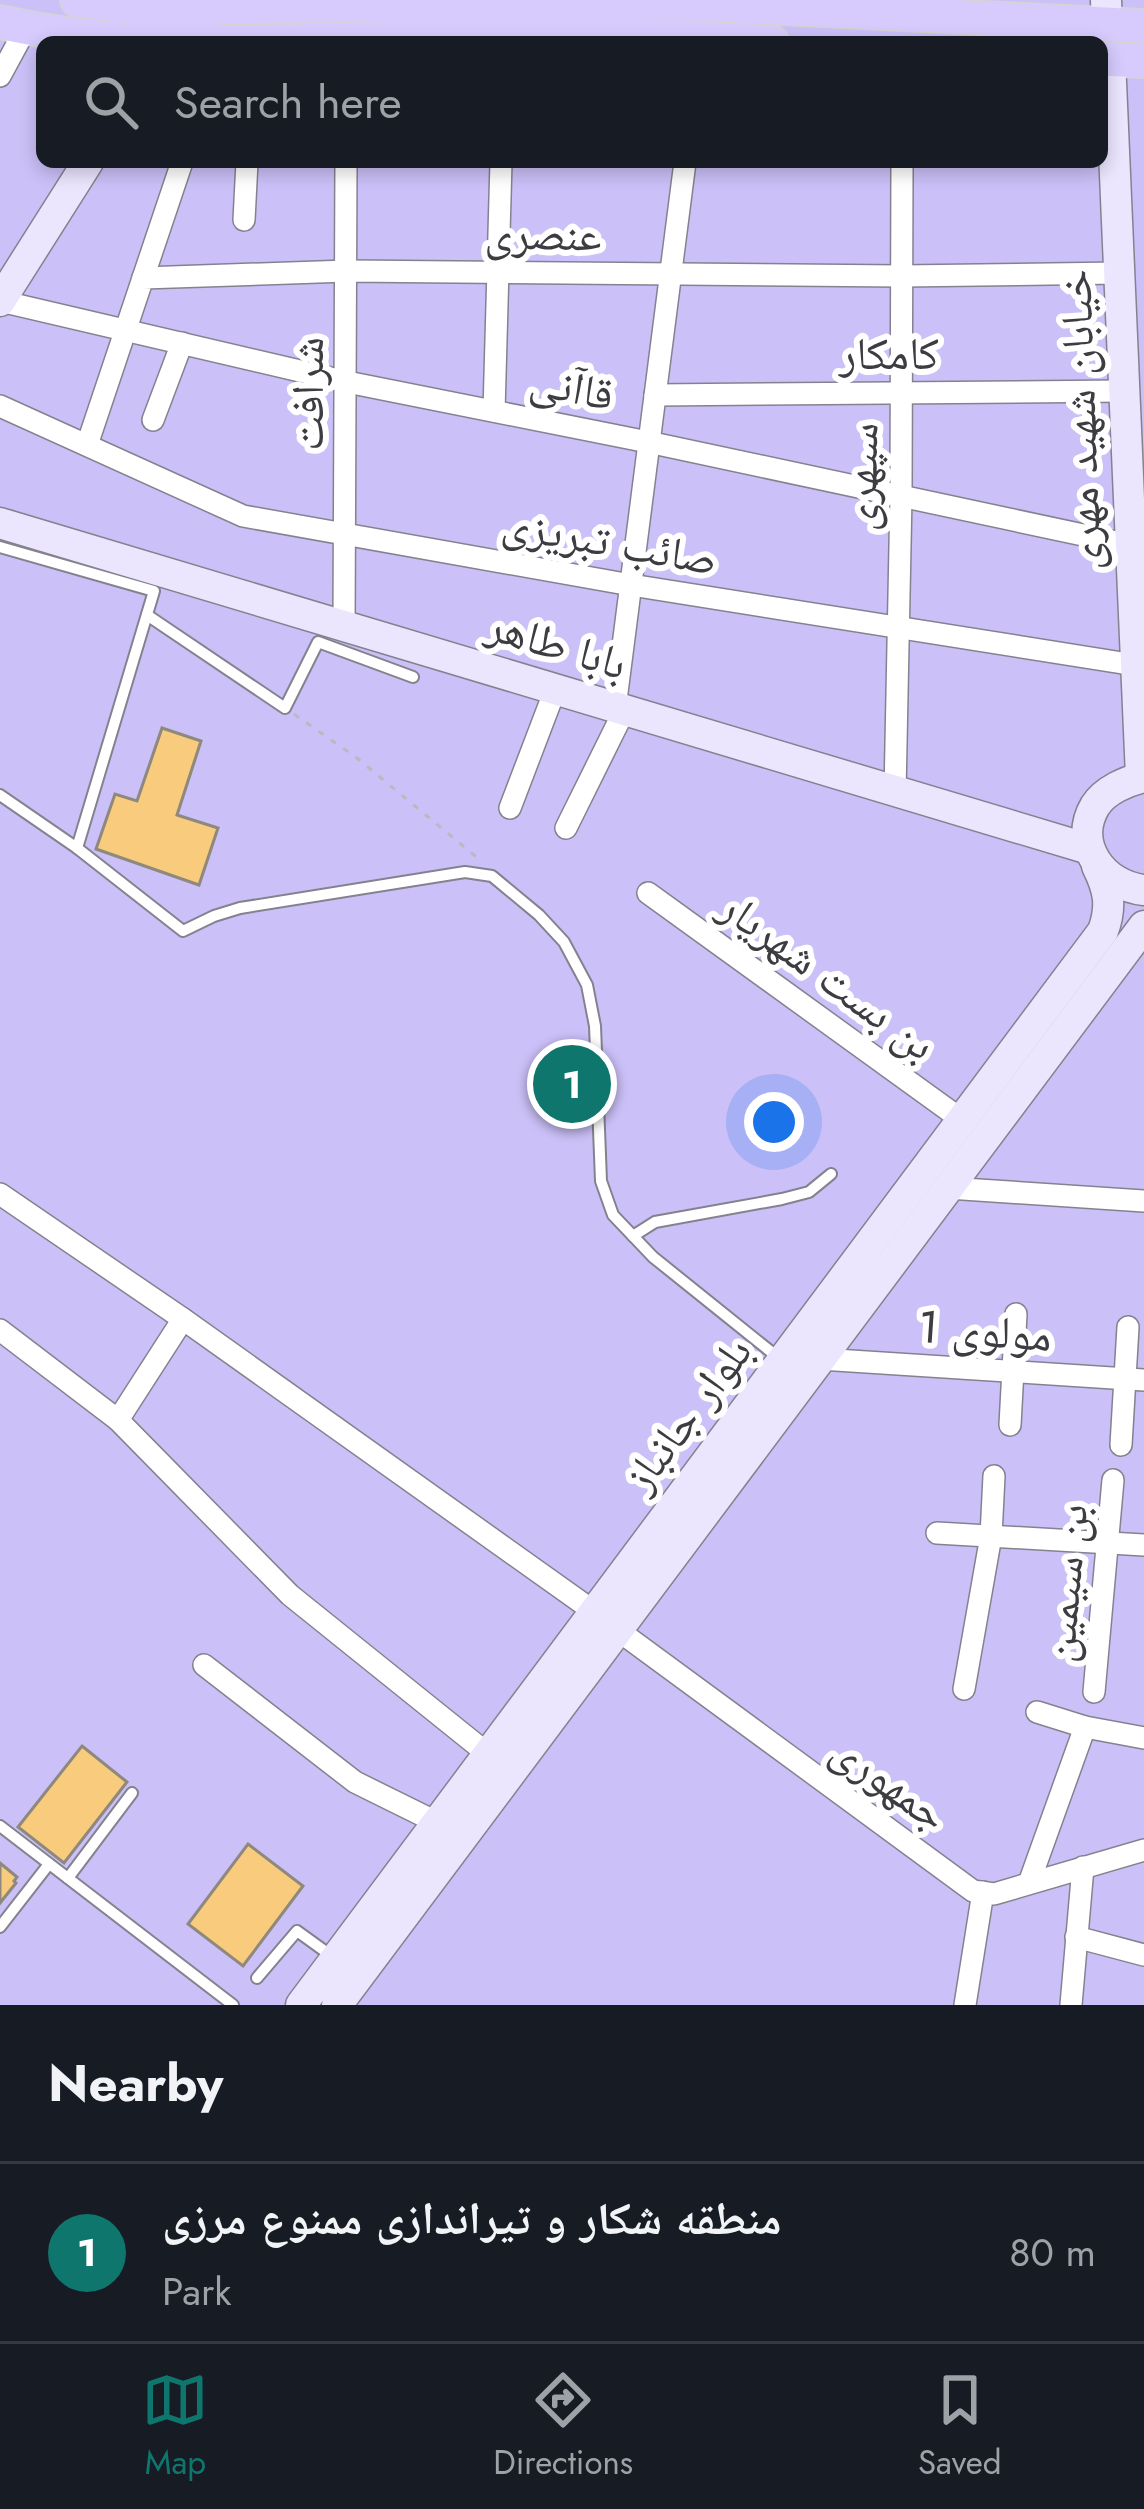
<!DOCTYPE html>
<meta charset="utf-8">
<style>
body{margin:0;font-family:Jost,"Noto Naskh Arabic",sans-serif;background:#20242c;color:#f1f3f6}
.you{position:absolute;left:774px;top:1122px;width:42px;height:42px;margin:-30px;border:9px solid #fff;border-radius:50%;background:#1a73e8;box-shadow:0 0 0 18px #1a73e833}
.badge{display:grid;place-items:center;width:78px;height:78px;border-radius:50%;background:#0f766e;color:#fff;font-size:39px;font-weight:700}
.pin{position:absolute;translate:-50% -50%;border:6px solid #fff;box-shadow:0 3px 12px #0006}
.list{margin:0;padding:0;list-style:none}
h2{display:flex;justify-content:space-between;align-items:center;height:156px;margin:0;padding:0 48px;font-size:51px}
h2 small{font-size:39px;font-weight:400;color:#9ea1a6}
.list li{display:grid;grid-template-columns:78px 1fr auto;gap:36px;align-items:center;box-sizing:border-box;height:180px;padding:0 48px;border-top:3px solid #363941}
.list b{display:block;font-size:45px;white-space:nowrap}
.list p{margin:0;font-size:39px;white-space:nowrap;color:#9ea1a6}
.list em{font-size:39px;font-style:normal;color:#9ea1a6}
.icon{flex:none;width:66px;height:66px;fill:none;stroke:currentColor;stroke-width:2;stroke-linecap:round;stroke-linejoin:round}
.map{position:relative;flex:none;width:1144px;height:2005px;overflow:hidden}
.search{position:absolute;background:#171b24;box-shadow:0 6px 18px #0003;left:36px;right:36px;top:36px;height:132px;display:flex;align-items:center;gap:30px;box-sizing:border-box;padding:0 42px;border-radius:18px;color:#9ea1a6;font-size:45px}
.sheet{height:336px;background:#171b24}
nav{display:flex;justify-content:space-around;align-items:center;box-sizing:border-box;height:168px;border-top:3px solid #363941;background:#171b24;font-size:33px;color:#9ea1a6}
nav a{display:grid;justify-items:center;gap:6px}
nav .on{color:#0f766e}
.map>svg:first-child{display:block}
.green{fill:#cbc0f8;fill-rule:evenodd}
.building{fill:#f9cb7c;stroke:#8e887d;stroke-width:3}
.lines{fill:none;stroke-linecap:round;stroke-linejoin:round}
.lane-casing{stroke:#84828e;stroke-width:14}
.street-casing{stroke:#84828e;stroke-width:24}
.secondary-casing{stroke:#84828e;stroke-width:33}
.primary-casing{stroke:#d4d4d5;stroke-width:36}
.path{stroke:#bab9be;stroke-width:3;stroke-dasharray:6 9;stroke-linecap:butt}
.lane{stroke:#fff;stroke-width:10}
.street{stroke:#fff;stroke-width:21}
.secondary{stroke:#ebe5fe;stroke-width:30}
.primary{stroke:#d6cbfc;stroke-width:33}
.labels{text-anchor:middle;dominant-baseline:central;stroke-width:12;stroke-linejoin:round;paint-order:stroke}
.street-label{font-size:45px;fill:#3d3c41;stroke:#fff}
</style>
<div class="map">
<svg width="1144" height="2005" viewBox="0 0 1144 2005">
<rect width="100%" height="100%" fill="#f9f8fe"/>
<path class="green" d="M 0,0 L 1144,0 L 1144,2005 L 0,2005 ZM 42,42 L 1102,42 L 1102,162 L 42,162 Z"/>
<g class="building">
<path d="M 162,728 L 201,741 L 177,815 L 218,828 L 199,885 L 96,849 L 115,794 L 137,801 Z"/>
<path d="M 82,1746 L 127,1782 L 64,1863 L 18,1827 Z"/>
<path d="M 248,1844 L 303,1886 L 243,1966 L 188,1924 Z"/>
<path d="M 0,1863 L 17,1877 L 14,1881 L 16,1883 L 0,1903 Z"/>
</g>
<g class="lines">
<defs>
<g id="lane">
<path d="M 0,547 L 154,591 L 77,848 L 183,931 L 214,916 L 240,908 L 465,872 L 492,876 L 539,915 L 564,942 L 587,985 L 595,1026 L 601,1181 L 613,1215 L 653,1257 L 780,1359"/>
<path d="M 147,615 L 285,708 L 318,642 L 413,677"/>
<path d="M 0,795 L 77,848"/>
<path d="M 633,1236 L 655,1222 L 782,1199 L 809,1192 L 831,1174"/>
<path d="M 0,1826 L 233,2005"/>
<path d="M 68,1878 L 132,1793"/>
<path d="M 0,1927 L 49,1864"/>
<path d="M 257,1978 L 297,1931 L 333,1957"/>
</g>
<g id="street">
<path d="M 0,76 L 26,28"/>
<path d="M 244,220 L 247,162"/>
<path d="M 143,278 L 182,162"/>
<path d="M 0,301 L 347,382 L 648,442 L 1130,545"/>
<path d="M 655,395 L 1124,391"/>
<path d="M 0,406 L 243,516 L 631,585 L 1135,665"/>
<path d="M 494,411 L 501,162"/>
<path d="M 153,420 L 182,343"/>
<path d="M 87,445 L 143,278 L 347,271 L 902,276 L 1119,273"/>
<path d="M 344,626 L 346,162"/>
<path d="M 615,708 L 685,162"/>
<path d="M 895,793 L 901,496 L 902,162"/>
<path d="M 510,808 L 555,690"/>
<path d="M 566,828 L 624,711"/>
<path d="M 648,893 L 962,1120"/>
<path d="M 948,1188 L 1144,1201"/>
<path d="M 0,1194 L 183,1319 L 596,1613"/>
<path d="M 0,1330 L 118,1420 L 183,1319"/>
<path d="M 820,1359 L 1144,1380"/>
<path d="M 118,1420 L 290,1595 L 489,1755"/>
<path d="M 1010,1425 L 1016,1314"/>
<path d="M 1121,1445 L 1128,1327"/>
<path d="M 937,1533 L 1144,1545"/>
<path d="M 619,1631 L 973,1891 L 994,1894 L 1144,1850"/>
<path d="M 204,1665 L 355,1782 L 438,1823"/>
<path d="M 964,1689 L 991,1536 L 994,1476"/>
<path d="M 1094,1692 L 1113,1480"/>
<path d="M 1037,1712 L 1085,1727 L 1144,1738"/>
<path d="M 1029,1883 L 1085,1727"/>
<path d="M 1076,1937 L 1144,1955"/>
<path d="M 965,2005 L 983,1892"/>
<path d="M 1071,2005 L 1083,1867"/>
</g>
<g id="secondary">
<path d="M 1106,0 L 1107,25"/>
<path d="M 1110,59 L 1141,777"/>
<path d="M 0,301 L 88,162"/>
<path d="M 0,523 L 1089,849"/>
<path d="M 1144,777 C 1127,781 1105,790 1095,806 C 1072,845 1104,886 1144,890"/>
<path d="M 301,2005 L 1103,931 C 1112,906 1109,890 1097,866"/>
<path d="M 337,2005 L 1144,926"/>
</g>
<g id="primary">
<path d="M 77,0 L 162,10 L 271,6 L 701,4 L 1144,26"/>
<path d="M 0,22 C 119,49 245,42 367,39 C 502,36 637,34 772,42"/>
<path d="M 1102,59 L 1144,61"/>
</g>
</defs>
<use href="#lane" class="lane-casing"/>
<use href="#street" class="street-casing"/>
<use href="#secondary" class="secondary-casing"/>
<use href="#primary" class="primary-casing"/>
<path class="path" d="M 294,714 L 357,758 L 480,860"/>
<use href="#lane" class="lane"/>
<use href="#street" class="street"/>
<use href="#secondary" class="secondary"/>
<use href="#primary" class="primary"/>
</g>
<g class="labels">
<g class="street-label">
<text transform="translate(543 234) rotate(1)">عنصری</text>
<text x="889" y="353">کامکار</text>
<text transform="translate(572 387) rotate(11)">قاآنی</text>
<text transform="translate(307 394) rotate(-90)">شرافت</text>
<text transform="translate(1080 420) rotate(-92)">خیابان شهید مهری</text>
<text transform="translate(861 477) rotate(-89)">سپهری</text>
<text transform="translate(610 541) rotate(10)">صائب تبریزی</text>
<text transform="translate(557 644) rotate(17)">بابا طاهر</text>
<text transform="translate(828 975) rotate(36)">بن بست شهریار</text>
<text transform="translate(985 1331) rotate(4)">مولوی 1</text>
<text transform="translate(687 1414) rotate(-53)">بلوار جانباز</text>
<text transform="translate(1065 1583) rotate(-85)">بن سیمین</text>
<text transform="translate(890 1782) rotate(36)">جمهوری</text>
</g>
</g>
</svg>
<div class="you"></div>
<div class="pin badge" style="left:572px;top:1084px">1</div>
<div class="search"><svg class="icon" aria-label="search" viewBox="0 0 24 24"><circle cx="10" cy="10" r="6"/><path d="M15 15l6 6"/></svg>Search here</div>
</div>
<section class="sheet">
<h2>Nearby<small></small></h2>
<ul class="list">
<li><span class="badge">1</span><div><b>منطقه شکار و تیراندازی ممنوع مرزی</b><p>Park</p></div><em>80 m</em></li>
</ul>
</section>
<nav>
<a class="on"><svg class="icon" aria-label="map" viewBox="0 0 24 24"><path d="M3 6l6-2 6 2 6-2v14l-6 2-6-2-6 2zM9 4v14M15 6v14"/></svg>Map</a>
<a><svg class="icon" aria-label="directions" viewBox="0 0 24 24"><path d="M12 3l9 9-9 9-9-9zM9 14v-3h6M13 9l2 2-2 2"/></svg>Directions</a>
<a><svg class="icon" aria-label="saved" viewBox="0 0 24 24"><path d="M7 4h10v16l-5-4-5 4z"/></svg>Saved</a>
</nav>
